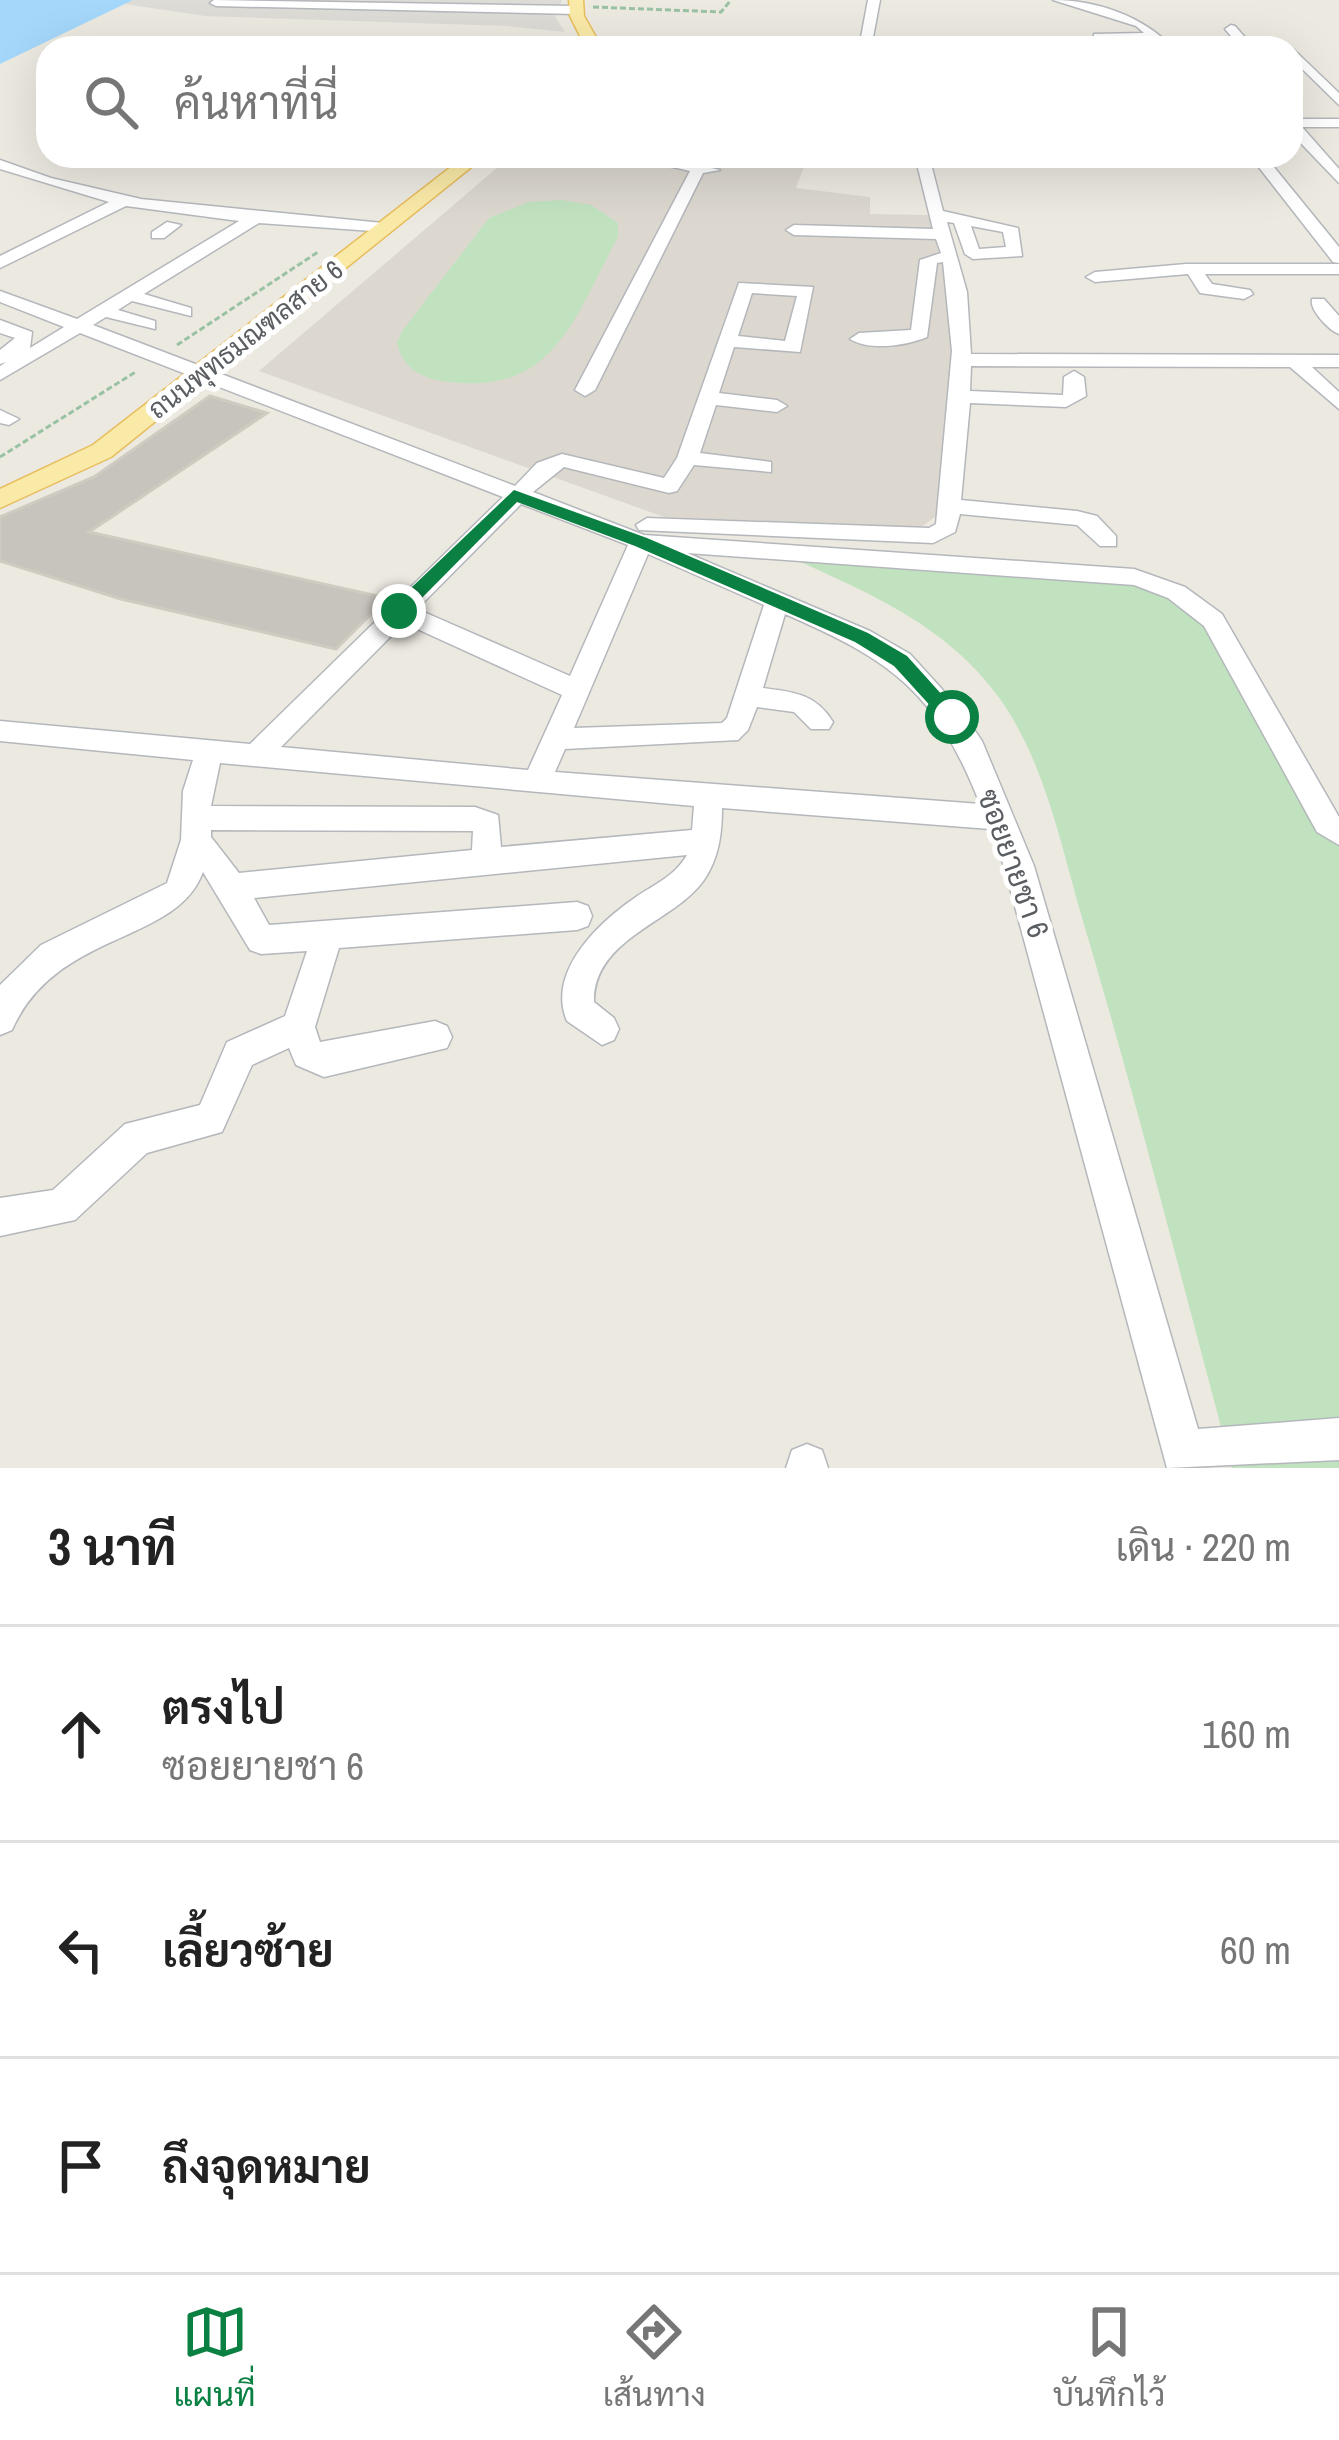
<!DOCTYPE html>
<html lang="th">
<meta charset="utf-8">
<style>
body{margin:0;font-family:"Archivo Narrow",Sarabun,sans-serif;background:#f6f6f6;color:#222}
.stop{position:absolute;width:36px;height:36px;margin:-27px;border:9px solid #0b8043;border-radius:50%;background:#fff}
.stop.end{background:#0b8043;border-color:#fff;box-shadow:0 3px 12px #0008}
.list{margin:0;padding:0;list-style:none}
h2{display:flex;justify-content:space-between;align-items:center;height:156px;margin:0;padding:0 48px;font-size:51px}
h2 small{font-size:39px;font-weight:400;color:#767676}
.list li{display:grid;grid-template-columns:78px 1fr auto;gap:36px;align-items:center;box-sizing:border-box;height:216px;padding:0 48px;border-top:3px solid #e0e0e0}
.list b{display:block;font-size:45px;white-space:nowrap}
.list p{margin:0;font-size:39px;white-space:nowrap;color:#767676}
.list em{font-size:39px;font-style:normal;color:#767676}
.icon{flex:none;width:66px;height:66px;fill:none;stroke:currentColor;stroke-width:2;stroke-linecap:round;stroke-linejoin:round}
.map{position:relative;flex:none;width:1339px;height:1468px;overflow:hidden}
.search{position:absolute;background:#fff;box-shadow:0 12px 48px #0002;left:36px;right:36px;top:36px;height:132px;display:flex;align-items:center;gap:30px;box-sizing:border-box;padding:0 42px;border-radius:36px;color:#767676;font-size:45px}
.sheet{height:804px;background:#fff}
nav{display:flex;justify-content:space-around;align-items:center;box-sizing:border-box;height:168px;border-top:3px solid #e0e0e0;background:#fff;font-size:33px;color:#767676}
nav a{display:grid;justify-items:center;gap:6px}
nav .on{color:#0b8043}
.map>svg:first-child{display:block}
.industrial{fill:#dddbd6}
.education{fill:#dcd8cf}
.green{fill:#c0e2bf}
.water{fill:#a4d7fa}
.building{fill:#c7c4be;stroke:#d0cbc0;stroke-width:3}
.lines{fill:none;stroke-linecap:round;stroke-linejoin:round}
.minor-casing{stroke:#b4b7bb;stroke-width:3}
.major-casing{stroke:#e8bd5e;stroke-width:3}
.path{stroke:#99c2a3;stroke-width:3;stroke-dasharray:6 3;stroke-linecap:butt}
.minor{fill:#fff;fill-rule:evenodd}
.major{fill:#faeaa8;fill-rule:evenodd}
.route{fill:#0b8043}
.labels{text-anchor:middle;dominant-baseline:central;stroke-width:10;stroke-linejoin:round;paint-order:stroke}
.far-street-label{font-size:27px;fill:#5a5d61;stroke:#fff}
.street-label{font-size:30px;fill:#5a5d61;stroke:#fff}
</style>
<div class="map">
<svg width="1339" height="1468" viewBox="0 0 1339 1468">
<rect width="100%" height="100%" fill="#ece9e1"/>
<path class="industrial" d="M 133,0 L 562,0 L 555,16 L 565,32 L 506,26 L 205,16 L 125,4 Z"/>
<path class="education" d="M 511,156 L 808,156 L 796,188 L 870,197 L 870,214 L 928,215 L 954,303 L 945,510 L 921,527 L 664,517 L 259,371 Z"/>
<g class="green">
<path d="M 561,200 L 591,205 L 618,223 L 618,237 C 573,319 555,398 442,381 C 418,377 401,365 397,342 L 403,330 L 489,218 L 529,202 Z"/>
<path d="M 783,554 L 1134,578 L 1188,598 L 1339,834 L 1339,1468 L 1232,1468 C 1183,1286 1137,1102 1083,921 C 1061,847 1046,764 1000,699 C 947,624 864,591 783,554 Z"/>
</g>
<path class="water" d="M 0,0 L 133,0 L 0,64 Z"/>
<path class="building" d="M 210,396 L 267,413 L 89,532 L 387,598 L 336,649 L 121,599 L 0,561 L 0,517 L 94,477 Z"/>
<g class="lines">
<defs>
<g id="minor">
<path d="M 214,0 L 575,6 L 581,10 L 575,14 L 216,6 L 210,3 Z"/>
<path d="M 868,0 L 880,0 L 871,48 L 859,48 Z"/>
<path d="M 1053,0 C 1098,0 1144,17 1173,48 L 1160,48 L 1152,41 L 1105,41 L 1107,48 L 1095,48 L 1094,34 L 1144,33 L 1136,26 Z"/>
<path d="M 1231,25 L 1235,26 L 1254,48 L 1241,48 L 1225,29 Z"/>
<path d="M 312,41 L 348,48 L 308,48 Z"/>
<path d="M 1291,47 L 1339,93 L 1339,105 L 1291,58 Z"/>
<path d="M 1291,119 L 1339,119 L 1339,127 L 1302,127 L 1339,169 L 1339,183 L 1291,133 Z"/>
<path d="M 625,156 L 658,156 L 720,170 L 703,173 L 595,390 L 585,396 L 575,390 L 690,171 Z"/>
<path d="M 915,156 L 929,156 L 943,211 L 1018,228 L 1022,256 L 973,259 L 965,254 L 954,223 L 947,222 L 967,292 L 971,354 L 1339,355 L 1339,367 L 1312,367 L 1339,392 L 1339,409 L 1290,367 L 971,366 L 970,391 L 1063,395 L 1064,377 L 1074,371 L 1084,377 L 1086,396 L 1066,407 L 970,403 L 961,500 L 1077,511 L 1097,516 L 1116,536 L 1116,546 L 1100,546 L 1077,525 L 960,514 L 955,532 L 933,543 L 639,530 L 636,525 L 647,518 L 929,528 L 936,524 L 952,351 L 943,262 L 937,263 L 927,337 C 905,346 869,351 850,339 L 859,333 L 911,330 L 920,260 L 941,253 L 936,239 L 794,235 L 786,230 L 794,225 L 933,229 ZM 971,226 L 1003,232 L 1006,247 L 979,249 Z"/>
<path d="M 1250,156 L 1265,156 L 1339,247 L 1339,263 L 1333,262 Z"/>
<path d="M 0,160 L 51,178 L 141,199 L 393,224 L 393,230 L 387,232 L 259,223 L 144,294 L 191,308 L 191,316 L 132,301 L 118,310 L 155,321 L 155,329 L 106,317 L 93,325 L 515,486 L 537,463 L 562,454 L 664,478 L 677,458 L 739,283 L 813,287 L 800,352 L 734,347 L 719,393 L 777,400 L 787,406 L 777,412 L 716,405 L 700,453 L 771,462 L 771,472 L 694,465 L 677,491 L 669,493 L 564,467 L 533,492 L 644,535 L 1134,569 L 1185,587 L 1222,614 L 1339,817 L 1339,845 L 1317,832 L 1204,626 L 1168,598 L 1134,585 L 687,553 L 870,631 L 910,654 L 961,710 L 982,741 L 1034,866 L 1198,1429 L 1339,1418 L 1339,1460 L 1167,1468 L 1004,866 L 990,829 L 722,808 C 722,833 719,858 704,880 C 675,922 593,938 594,1002 L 614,1018 L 619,1029 L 614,1040 L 602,1045 L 567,1021 C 546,972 599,922 636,897 C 655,884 675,876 687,855 L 254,898 L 269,925 L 577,902 L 588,906 L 592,916 L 588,926 L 577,930 L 339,948 L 315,1027 L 320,1042 L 435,1021 L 447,1026 L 452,1037 L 447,1048 L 324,1077 L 296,1065 L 289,1048 L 252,1065 L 222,1132 L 147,1153 L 75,1220 L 0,1236 L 0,1198 L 53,1190 L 125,1124 L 200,1105 L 227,1042 L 285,1016 L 307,951 L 261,954 L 250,950 L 203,872 C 176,945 56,930 12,1030 L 0,1035 L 0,985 L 41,945 L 167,883 L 181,840 L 183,791 L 193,760 L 0,741 L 0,721 L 250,744 L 503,497 L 80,333 L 0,380 L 0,366 L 6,362 L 0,364 L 0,350 L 15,338 L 0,333 L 0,320 L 32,332 L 30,348 L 64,327 L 0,302 L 0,291 L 77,319 L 239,221 L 126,206 L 0,268 L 0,256 L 109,202 L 0,169 ZM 752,293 L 797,296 L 785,341 L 738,336 ZM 521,504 L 628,545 L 570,676 L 417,609 ZM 648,554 L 764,605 L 727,718 L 722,723 L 574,728 ZM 785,614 C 893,661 936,692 980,804 L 555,772 L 565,749 L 738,740 L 748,730 L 757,707 L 794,712 L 811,729 L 829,729 L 833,722 C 816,694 794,692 763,688 ZM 404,623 L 562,695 L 528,770 L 281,747 ZM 220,763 L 694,806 L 692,830 L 501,847 L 498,815 L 475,807 L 211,806 ZM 211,830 L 473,831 L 472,850 L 239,873 L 211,837 Z"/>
<path d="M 167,222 L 181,225 L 164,238 L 152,238 L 152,232 Z"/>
<path d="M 1186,264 L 1339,264 L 1339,274 L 1205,274 L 1212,284 L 1250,290 L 1253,294 L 1244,299 L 1200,293 L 1188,274 L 1095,282 L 1086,277 L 1095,272 Z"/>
<path d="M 1312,299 L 1324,299 L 1339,316 L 1339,334 C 1328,330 1309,309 1312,299 Z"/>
<path d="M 0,410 L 19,419 L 9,425 L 0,423 Z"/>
<path d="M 807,1444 L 822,1450 L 828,1468 L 786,1468 L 792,1450 Z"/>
</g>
<g id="major">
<path d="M 569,0 L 583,0 L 584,16 L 602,48 L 586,48 L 570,16 Z"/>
<path d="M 465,156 L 485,156 L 111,457 L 0,508 L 0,489 L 93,445 Z"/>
</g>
</defs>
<use href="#minor" class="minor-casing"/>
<use href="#major" class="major-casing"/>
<g class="path">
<path d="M 593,7 L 721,12 L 731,0"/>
<path d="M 177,345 L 318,252"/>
<path d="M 0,457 L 137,371"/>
</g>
<use href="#minor" class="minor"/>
<use href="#major" class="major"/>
</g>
<path class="route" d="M 514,490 L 647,538 L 868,633 L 907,656 L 962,717 L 952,724 L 945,722 L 894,666 L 855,642 L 635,546 L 517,502 L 405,615 L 392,615 L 392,606 Z"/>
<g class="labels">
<g class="far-street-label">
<text transform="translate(245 339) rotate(-38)">ถนนพุทธมณฑลสาย 6</text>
</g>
<g class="street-label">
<text transform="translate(1014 863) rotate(70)">ซอยยายชา 6</text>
</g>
</g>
</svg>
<div class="stop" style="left:952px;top:717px"></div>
<div class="stop end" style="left:399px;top:611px"></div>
<div class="search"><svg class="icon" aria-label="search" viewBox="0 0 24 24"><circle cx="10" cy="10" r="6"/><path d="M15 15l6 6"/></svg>ค้นหาที่นี่</div>
</div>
<section class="sheet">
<h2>3 นาที<small>เดิน · 220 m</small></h2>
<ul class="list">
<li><svg class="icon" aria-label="ahead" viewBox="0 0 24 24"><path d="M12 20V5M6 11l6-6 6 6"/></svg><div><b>ตรงไป</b><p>ซอยยายชา 6</p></div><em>160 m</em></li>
<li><svg class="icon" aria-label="left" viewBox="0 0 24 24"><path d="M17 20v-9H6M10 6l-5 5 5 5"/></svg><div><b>เลี้ยวซ้าย</b></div><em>60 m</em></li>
<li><svg class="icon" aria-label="arrive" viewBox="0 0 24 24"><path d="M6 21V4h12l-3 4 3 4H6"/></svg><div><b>ถึงจุดหมาย</b></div></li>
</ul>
</section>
<nav>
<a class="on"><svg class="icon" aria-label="map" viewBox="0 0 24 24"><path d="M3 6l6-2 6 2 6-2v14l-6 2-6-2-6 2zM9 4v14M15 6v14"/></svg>แผนที่</a>
<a><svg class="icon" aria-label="directions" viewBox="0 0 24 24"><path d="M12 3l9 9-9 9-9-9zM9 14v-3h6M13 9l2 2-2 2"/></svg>เส้นทาง</a>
<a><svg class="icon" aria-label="saved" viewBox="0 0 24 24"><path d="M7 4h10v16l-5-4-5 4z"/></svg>บันทึกไว้</a>
</nav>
